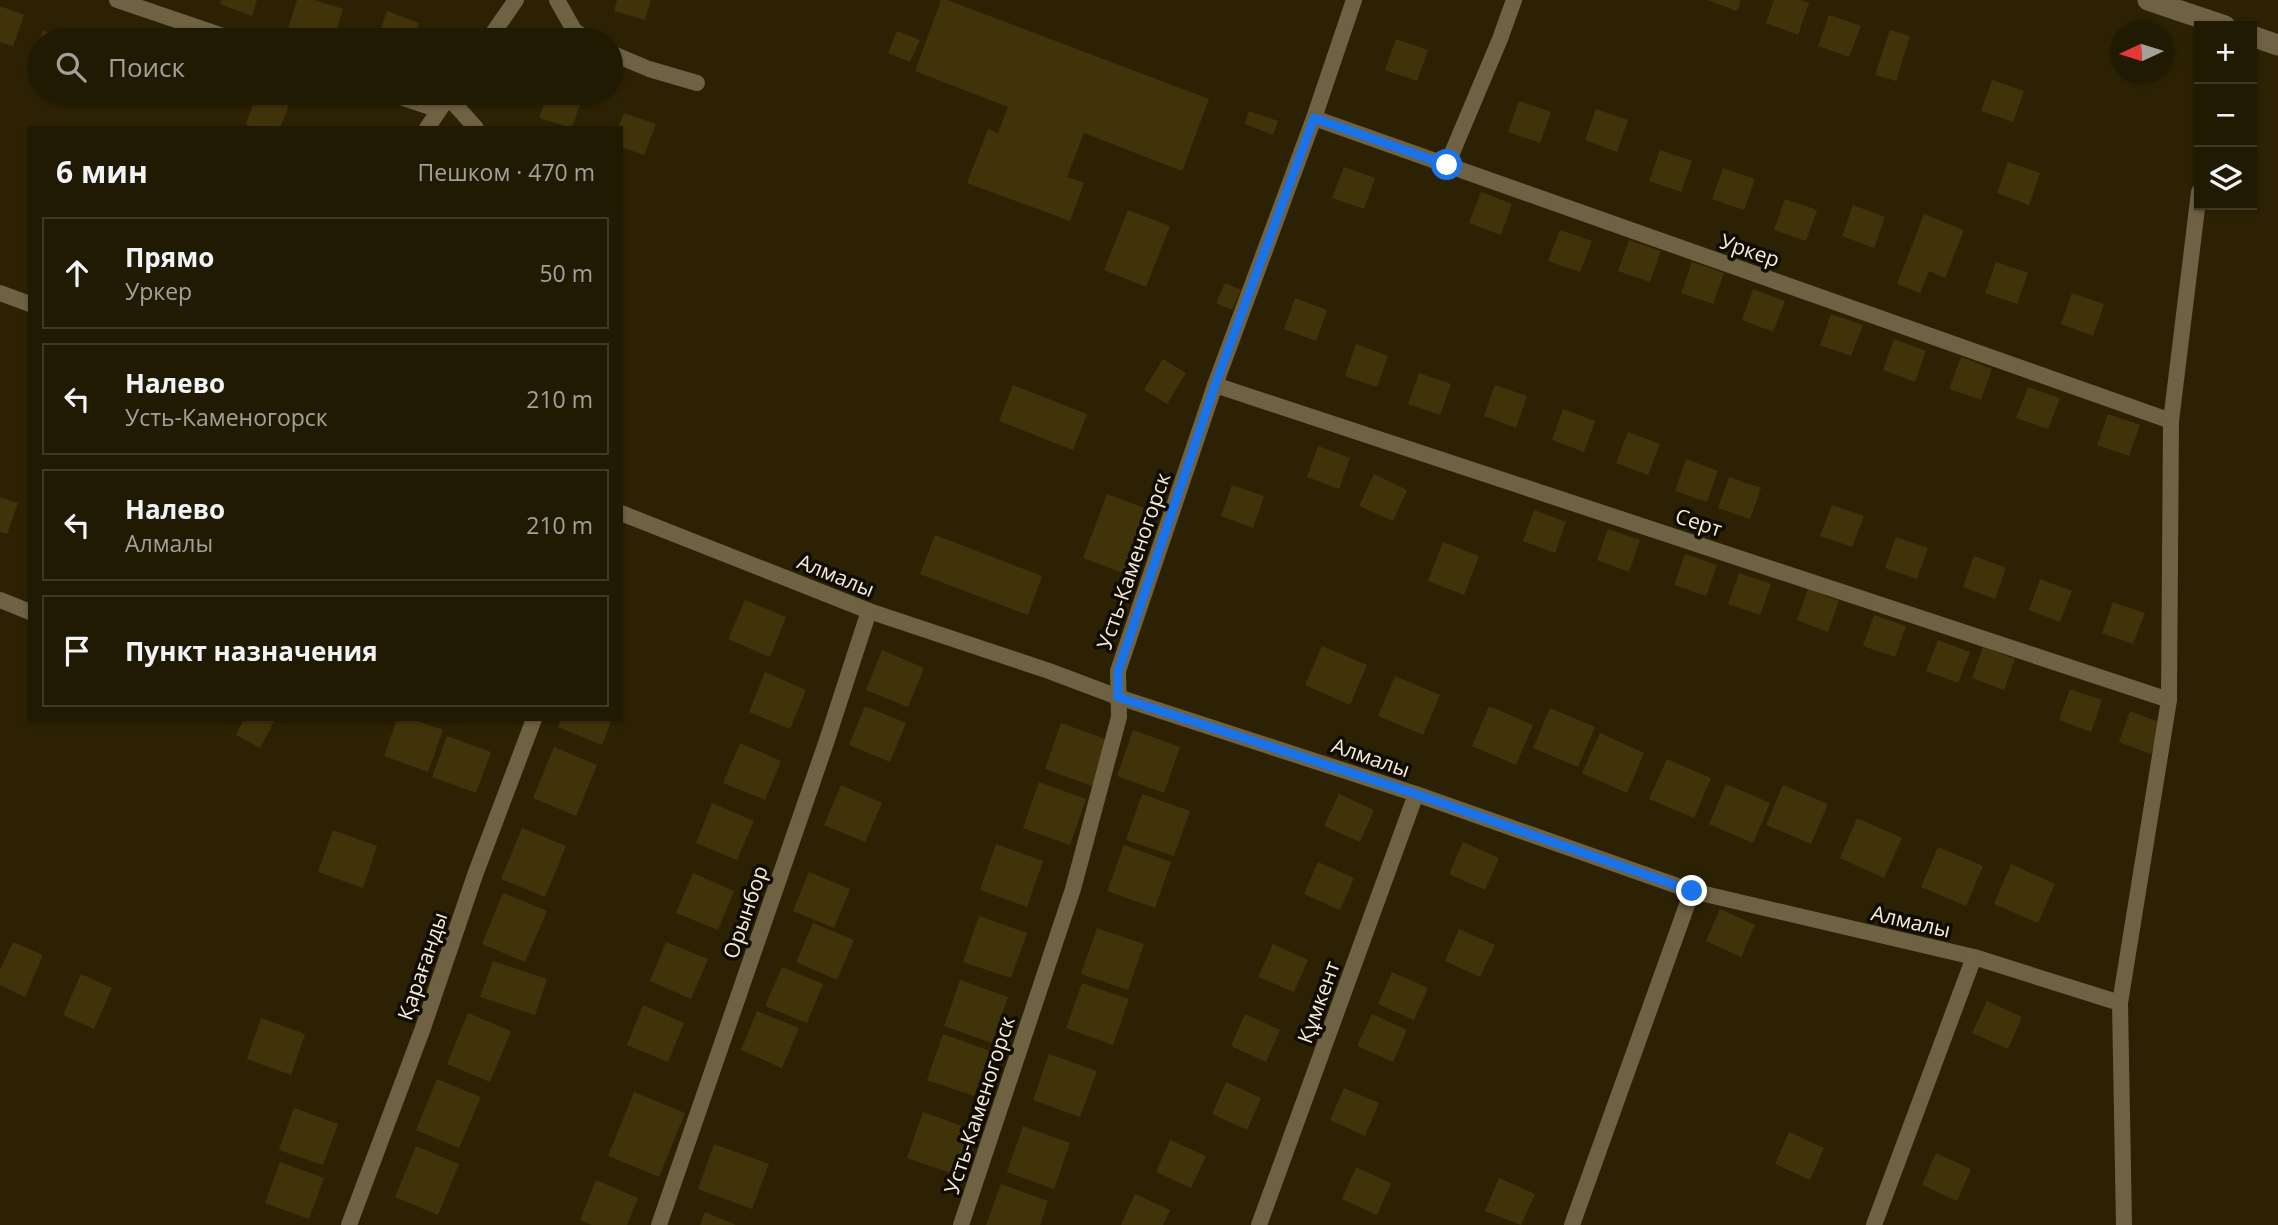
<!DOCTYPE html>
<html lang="ru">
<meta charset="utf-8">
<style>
body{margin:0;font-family:"Open Sans",sans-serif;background:#2d2711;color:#f1f3f6}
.controls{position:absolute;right:21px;top:21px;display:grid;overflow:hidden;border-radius:0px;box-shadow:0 2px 5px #0004}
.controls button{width:63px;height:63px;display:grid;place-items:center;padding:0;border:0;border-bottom:2px solid #3e3824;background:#211a02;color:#f1f3f6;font:35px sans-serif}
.compass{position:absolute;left:2110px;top:21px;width:63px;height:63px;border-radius:50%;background:#211a02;box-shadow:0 2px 5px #0004;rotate:266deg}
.stop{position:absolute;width:21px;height:21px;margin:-16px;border:5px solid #1a73e8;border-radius:50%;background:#fff}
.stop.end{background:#1a73e8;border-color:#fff;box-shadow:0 2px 7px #0008}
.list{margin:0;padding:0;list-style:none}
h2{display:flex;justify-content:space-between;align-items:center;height:91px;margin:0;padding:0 28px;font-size:30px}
h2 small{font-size:23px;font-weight:400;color:#a2a199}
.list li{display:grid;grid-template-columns:46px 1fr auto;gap:21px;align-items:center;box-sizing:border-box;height:112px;margin:0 14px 14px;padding:0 14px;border:2px solid #3e3824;border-radius:0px}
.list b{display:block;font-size:26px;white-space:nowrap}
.list p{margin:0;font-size:23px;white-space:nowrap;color:#a2a199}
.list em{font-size:23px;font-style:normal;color:#a2a199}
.icon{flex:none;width:38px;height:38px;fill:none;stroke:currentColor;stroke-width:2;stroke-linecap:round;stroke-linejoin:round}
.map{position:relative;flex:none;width:2278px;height:1225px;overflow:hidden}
.search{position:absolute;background:#211a02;box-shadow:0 2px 5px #0004;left:28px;top:28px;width:595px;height:77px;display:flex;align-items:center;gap:18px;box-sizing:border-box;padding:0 24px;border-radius:38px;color:#a2a199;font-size:26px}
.panel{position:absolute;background:#211a02;box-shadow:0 2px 5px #0004;left:28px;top:126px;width:595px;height:595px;border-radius:0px}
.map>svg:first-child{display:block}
.building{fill:#413309}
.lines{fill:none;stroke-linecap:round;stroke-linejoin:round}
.minor{stroke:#6e6242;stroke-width:16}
.secondary{stroke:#6e6242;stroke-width:21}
.route{stroke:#1a73e8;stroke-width:9}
.labels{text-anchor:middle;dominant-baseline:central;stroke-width:7;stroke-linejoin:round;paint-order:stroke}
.street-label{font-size:21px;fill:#f3ecda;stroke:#110c02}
</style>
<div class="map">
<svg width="2278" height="1225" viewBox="0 0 2278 1225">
<rect width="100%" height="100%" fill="#2c2203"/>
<g class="building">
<path d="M 221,0 L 257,0 L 252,16 L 220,4 Z"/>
<path d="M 297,0 L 314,0 L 343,9 L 333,40 L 294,40 L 285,38 Z"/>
<path d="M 617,0 L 651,0 L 645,20 L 614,11 Z"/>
<path d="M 941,0 L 947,0 L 1209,99 L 1182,171 L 1084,133 L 1067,177 L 1084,183 L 1070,221 L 967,183 L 988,129 L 998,133 L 1008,107 L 915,71 Z"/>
<path d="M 1707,0 L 1741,0 L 1737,11 Z"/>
<path d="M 1774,0 L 1799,0 L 1809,3 L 1798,35 L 1766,23 Z"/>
<path d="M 0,6 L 24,15 L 13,46 L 0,42 Z"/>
<path d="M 387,11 L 419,23 L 413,40 L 377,40 Z"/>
<path d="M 1829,15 L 1861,26 L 1849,57 L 1818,46 Z"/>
<path d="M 435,29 L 464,40 L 431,40 Z"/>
<path d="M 43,30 L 70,40 L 40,40 L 40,64 L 32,61 Z"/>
<path d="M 1890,30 L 1910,36 L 1896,81 L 1875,75 Z"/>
<path d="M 897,31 L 920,40 L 910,62 L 888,53 Z"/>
<path d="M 1396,39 L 1428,50 L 1417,81 L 1385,70 Z"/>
<path d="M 1992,80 L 2024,91 L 2013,122 L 1981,111 Z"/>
<path d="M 185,93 L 222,93 L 218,105 Z"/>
<path d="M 257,93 L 289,105 L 280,128 L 255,128 L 246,124 Z"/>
<path d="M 548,93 L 567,93 L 582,98 L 572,128 L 539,118 Z"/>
<path d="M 1519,101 L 1551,112 L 1540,143 L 1508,132 Z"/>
<path d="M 1596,109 L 1628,120 L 1617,152 L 1585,140 Z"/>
<path d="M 1249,111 L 1278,121 L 1273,135 L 1245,124 Z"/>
<path d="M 624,113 L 656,124 L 644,155 L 621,147 L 621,128 L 618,128 Z"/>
<path d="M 1660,150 L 1692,161 L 1681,192 L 1649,181 Z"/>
<path d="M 2008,162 L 2040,173 L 2029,205 L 1997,193 Z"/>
<path d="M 1344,167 L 1375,178 L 1364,209 L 1332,198 Z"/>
<path d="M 1723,168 L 1755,179 L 1744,210 L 1712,199 Z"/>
<path d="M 1481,192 L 1512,204 L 1501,235 L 1469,223 Z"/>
<path d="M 1785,199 L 1817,210 L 1806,241 L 1774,230 Z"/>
<path d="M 1853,205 L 1885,217 L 1874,248 L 1842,236 Z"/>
<path d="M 1128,210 L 1170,226 L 1146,287 L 1104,270 Z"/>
<path d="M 1924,214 L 1964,230 L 1945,278 L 1929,271 L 1920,293 L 1897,284 Z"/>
<path d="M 1560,230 L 1592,241 L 1580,272 L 1548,261 Z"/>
<path d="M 1629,240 L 1661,251 L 1650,282 L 1618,271 Z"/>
<path d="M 1692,262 L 1724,273 L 1713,304 L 1681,293 Z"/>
<path d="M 1996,262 L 2028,273 L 2017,304 L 1985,293 Z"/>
<path d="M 1225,283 L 1241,290 L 1232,310 L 1216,303 Z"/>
<path d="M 1753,289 L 1785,301 L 1773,332 L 1742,320 Z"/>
<path d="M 2072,293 L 2104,304 L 2093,336 L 2061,324 Z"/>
<path d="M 1295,298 L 1327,310 L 1316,341 L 1284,329 Z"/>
<path d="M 1831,314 L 1863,325 L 1851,356 L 1820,345 Z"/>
<path d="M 1894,339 L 1926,351 L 1915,382 L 1883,370 Z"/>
<path d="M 1356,344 L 1388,356 L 1377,387 L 1345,376 Z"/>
<path d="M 1961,357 L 1992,369 L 1981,400 L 1949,389 Z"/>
<path d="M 1163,359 L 1186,373 L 1167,404 L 1144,390 Z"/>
<path d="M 1419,373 L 1451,384 L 1440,415 L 1408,404 Z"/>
<path d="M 1013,385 L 1087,414 L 1073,450 L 999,421 Z"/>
<path d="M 1495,385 L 1527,396 L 1516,428 L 1484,416 Z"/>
<path d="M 2028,387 L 2060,398 L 2048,429 L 2016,418 Z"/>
<path d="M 1563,409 L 1595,421 L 1584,452 L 1552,440 Z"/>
<path d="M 2108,414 L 2140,425 L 2129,456 L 2097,445 Z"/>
<path d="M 1628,432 L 1660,444 L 1648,475 L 1616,463 Z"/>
<path d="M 1318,446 L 1350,458 L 1339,489 L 1307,477 Z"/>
<path d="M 1686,459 L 1718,471 L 1707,502 L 1675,491 Z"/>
<path d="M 1374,474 L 1407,490 L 1393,521 L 1359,506 Z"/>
<path d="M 1729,477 L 1761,488 L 1750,519 L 1718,508 Z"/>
<path d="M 1232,485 L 1264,496 L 1253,528 L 1221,516 Z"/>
<path d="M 1107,494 L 1155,512 L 1131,576 L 1083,558 Z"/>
<path d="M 0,497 L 18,503 L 7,534 L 0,532 Z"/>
<path d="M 1832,505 L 1864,516 L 1852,547 L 1820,536 Z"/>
<path d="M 1534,510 L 1566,522 L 1555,553 L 1523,541 Z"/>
<path d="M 1608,529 L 1640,540 L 1629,572 L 1597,560 Z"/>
<path d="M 935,535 L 1042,576 L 1028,615 L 920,574 Z"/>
<path d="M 1896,537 L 1928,548 L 1917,579 L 1885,568 Z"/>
<path d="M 1443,542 L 1479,556 L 1464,595 L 1428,581 Z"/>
<path d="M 1685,554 L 1717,565 L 1706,596 L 1674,585 Z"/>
<path d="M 1974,556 L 2006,568 L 1995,599 L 1963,587 Z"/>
<path d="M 1739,573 L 1771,584 L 1760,615 L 1728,604 Z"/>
<path d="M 2040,579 L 2072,591 L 2060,622 L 2029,610 Z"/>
<path d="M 1808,589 L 1839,601 L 1828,632 L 1797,620 Z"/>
<path d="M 745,600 L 786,617 L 770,657 L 728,639 Z"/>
<path d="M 2113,602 L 2145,613 L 2133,644 L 2102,633 Z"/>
<path d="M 1874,615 L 1906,626 L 1895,657 L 1863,646 Z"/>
<path d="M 1938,640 L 1970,652 L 1958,683 L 1926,671 Z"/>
<path d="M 1322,646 L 1367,665 L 1350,705 L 1305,685 Z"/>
<path d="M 1983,647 L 2015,659 L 2004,690 L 1972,678 Z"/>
<path d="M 882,650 L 924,668 L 908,707 L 866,690 Z"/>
<path d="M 765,672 L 806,690 L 790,729 L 749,712 Z"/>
<path d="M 1395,676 L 1440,695 L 1423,735 L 1378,716 Z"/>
<path d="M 2070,689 L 2102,700 L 2091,732 L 2059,720 Z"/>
<path d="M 865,706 L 906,723 L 890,762 L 849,745 Z"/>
<path d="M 1489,706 L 1533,725 L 1516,765 L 1472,746 Z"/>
<path d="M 1550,708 L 1595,727 L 1578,767 L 1533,748 Z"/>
<path d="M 2130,711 L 2162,723 L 2151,754 L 2119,742 Z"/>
<path d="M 244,719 L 275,720 L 260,748 L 236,735 Z"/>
<path d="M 397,719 L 412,719 L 443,730 L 428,772 L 384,756 Z"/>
<path d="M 561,719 L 612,719 L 602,745 L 558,727 Z"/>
<path d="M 1061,723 L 1108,740 L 1092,786 L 1045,769 Z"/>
<path d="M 1133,730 L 1180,747 L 1164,793 L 1117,776 Z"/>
<path d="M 1600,733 L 1644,753 L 1627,793 L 1582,773 Z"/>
<path d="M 447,736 L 491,752 L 476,793 L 432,777 Z"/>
<path d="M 740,743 L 781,761 L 765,800 L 723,783 Z"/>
<path d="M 554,747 L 597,765 L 576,816 L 533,798 Z"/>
<path d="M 1667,759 L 1711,778 L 1694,818 L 1649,799 Z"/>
<path d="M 1039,782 L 1086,799 L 1070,845 L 1023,828 Z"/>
<path d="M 1726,784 L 1770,803 L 1753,843 L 1709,824 Z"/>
<path d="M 841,785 L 882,803 L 865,842 L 824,825 Z"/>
<path d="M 1783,785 L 1828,804 L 1811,844 L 1766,825 Z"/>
<path d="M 1142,794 L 1190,811 L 1174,856 L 1126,840 Z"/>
<path d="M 1339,794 L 1374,810 L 1360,842 L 1324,826 Z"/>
<path d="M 712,803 L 754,821 L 737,860 L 696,843 Z"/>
<path d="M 1857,818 L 1902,838 L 1884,878 L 1840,858 Z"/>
<path d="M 522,828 L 566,846 L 545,897 L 501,879 Z"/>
<path d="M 333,830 L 377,846 L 363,888 L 318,872 Z"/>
<path d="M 1463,842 L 1499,858 L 1485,890 L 1449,874 Z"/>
<path d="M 996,844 L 1043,861 L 1027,907 L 980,890 Z"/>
<path d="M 1124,845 L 1171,862 L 1155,908 L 1107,891 Z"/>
<path d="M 1938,847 L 1983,866 L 1966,906 L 1921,887 Z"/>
<path d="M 1318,862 L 1354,878 L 1340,910 L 1304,894 Z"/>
<path d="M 2011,864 L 2055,884 L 2038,923 L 1994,904 Z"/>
<path d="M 809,872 L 850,889 L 834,928 L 793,911 Z"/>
<path d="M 693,873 L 734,891 L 718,930 L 676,913 Z"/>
<path d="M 503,893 L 547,911 L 525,962 L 482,944 Z"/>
<path d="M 1720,909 L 1755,925 L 1741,957 L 1706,941 Z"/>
<path d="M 979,916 L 1027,933 L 1011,978 L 963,962 Z"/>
<path d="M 813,923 L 854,940 L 837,980 L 796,962 Z"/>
<path d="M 1097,928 L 1144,944 L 1128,990 L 1081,974 Z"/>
<path d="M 1459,929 L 1495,945 L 1480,977 L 1445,961 Z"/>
<path d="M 13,942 L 43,955 L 25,997 L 0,985 L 0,970 Z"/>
<path d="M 666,942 L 708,959 L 691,999 L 650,981 Z"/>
<path d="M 1273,944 L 1308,960 L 1294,992 L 1258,977 Z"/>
<path d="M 493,961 L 547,979 L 535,1015 L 480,997 Z"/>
<path d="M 782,967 L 823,984 L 807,1023 L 765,1006 Z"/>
<path d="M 1392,972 L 1428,988 L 1414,1020 L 1378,1004 Z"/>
<path d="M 81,974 L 112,988 L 94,1029 L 63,1015 Z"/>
<path d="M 960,980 L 1008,997 L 992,1043 L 944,1026 Z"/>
<path d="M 1082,983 L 1129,999 L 1113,1045 L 1066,1028 Z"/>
<path d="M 1987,1001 L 2022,1017 L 2008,1049 L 1972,1033 Z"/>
<path d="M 643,1005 L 684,1023 L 668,1062 L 627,1045 Z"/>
<path d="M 757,1011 L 799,1028 L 782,1068 L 741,1050 Z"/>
<path d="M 468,1013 L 511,1031 L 490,1082 L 447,1064 Z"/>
<path d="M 1245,1014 L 1280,1030 L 1266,1062 L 1231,1046 Z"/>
<path d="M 1372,1014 L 1407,1030 L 1393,1062 L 1357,1046 Z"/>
<path d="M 261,1018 L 305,1034 L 291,1075 L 247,1059 Z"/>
<path d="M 943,1034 L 990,1051 L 974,1096 L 927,1080 Z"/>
<path d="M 1049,1054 L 1097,1071 L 1080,1117 L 1033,1100 Z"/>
<path d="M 437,1079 L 481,1097 L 459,1148 L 416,1130 Z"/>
<path d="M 1226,1082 L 1261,1098 L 1247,1130 L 1212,1114 Z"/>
<path d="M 1344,1088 L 1379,1103 L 1365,1136 L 1330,1120 Z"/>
<path d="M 634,1092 L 685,1113 L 659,1177 L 608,1156 Z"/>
<path d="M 294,1108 L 338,1124 L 323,1165 L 279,1150 Z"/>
<path d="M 923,1112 L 970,1129 L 954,1174 L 907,1158 Z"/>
<path d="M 1023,1126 L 1070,1143 L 1054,1189 L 1007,1172 Z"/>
<path d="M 1789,1132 L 1824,1148 L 1810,1180 L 1775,1164 Z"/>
<path d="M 1170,1140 L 1206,1156 L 1191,1188 L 1156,1172 Z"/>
<path d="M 714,1144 L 769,1164 L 752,1209 L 698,1189 Z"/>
<path d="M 416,1146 L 459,1164 L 438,1215 L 395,1197 Z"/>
<path d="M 1936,1153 L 1971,1169 L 1957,1201 L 1922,1185 Z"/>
<path d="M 280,1162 L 324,1178 L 309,1219 L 265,1203 Z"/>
<path d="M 1356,1167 L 1391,1183 L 1377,1215 L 1342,1199 Z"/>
<path d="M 1499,1178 L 1535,1194 L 1521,1225 L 1485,1211 Z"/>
<path d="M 596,1180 L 638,1198 L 627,1225 L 592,1225 L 580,1220 Z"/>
<path d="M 1001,1184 L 1048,1201 L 1040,1225 L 986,1225 Z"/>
<path d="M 1135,1194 L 1170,1210 L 1163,1225 L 1121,1225 Z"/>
<path d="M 705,1212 L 736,1225 L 700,1225 Z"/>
</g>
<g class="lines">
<g class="minor">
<path d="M 117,0 L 235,40"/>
<path d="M 557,0 L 574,30 L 587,40"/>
<path d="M 488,40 L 516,0"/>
<path d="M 611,53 L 649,69 L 697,83"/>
<path d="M 388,93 L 439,110"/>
<path d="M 448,97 L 476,128"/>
<path d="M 1314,118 L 2171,421"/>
<path d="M 427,128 L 451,93"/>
<path d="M 1447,165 L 1500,39 L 1514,0"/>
<path d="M 0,293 L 30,304"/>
<path d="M 1215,385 L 2169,700"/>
<path d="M 621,513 L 869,611 L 1049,671 L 1118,697 L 1416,794 L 1692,891 L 1974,957 L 2120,1003"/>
<path d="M 0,600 L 30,612"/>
<path d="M 349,1225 L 423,1028 L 475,875 L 534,719"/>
<path d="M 659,1225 L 826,743 L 869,611"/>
<path d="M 961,1225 L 1073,889 L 1119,717 L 1118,671 L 1215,385 L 1314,118 L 1354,0"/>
<path d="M 1259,1225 L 1416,794"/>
<path d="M 1572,1225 L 1692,891"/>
<path d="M 1874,1225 L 1974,957"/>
<path d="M 2124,1225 L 2120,1003 L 2169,700 L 2171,421 L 2199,192"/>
</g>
<g class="secondary">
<path d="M 2148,0 L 2225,26"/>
<path d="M 2252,36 L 2278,45"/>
</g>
</g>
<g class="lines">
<path class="route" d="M 1447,165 L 1314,118 L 1215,385 L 1118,671 L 1118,697 L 1416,794 L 1692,891"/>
</g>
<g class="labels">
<g class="street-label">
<text transform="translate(1750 250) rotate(19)">Уркер</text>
<text transform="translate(1699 522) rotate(18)">Серт</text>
<text transform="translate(1133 561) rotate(-71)">Усть-Каменогорск</text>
<text transform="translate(836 575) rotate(22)">Алмалы</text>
<text transform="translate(1371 757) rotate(19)">Алмалы</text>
<text transform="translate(745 912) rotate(-71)">Орынбор</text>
<text transform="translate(1911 921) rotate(13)">Алмалы</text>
<text transform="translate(422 966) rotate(-71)">Қарағанды</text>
<text transform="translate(1318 1002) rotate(-70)">Құмкент</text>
<text transform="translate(979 1105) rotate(-72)">Усть-Каменогорск</text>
</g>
</g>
</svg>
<div class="controls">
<button>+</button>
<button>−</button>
<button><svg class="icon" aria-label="layers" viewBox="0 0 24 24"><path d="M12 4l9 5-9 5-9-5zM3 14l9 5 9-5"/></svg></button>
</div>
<svg class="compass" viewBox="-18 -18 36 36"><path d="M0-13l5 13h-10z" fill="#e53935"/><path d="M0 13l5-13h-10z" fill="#a2a199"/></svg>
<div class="stop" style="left:1447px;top:165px"></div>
<div class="stop end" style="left:1692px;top:891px"></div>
<div class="search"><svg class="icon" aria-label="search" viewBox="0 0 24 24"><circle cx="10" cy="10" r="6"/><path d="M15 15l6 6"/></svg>Поиск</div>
<section class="panel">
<h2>6 мин<small>Пешком · 470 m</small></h2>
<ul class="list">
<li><svg class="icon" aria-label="ahead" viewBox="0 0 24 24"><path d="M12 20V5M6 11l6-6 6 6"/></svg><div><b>Прямо</b><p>Уркер</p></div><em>50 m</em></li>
<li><svg class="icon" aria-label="left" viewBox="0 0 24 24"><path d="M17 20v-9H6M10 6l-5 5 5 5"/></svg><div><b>Налево</b><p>Усть-Каменогорск</p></div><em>210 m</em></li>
<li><svg class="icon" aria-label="left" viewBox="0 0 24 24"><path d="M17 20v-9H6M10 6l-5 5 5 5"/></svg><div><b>Налево</b><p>Алмалы</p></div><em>210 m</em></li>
<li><svg class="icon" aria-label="arrive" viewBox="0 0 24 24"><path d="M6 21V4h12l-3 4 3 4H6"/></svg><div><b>Пункт назначения</b></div></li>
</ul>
</section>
</div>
